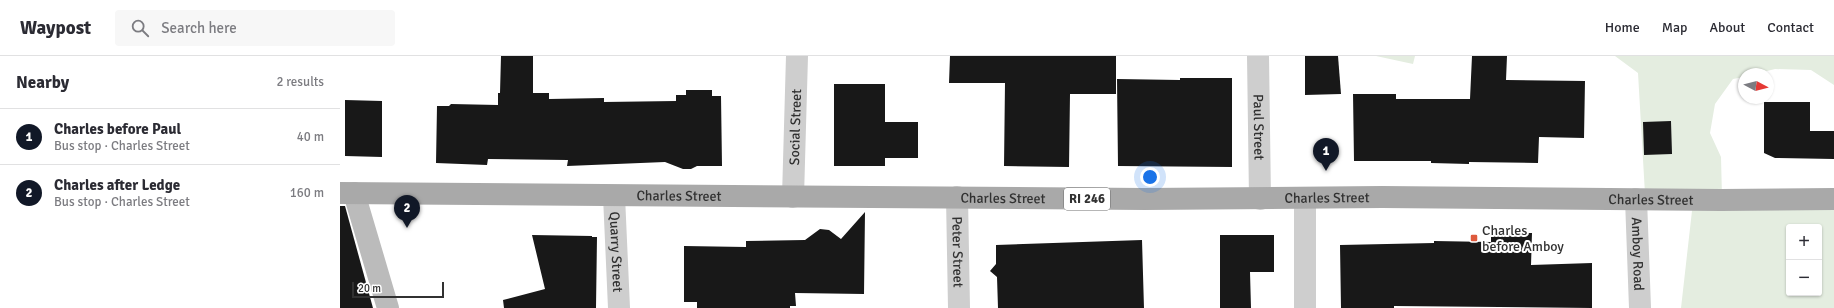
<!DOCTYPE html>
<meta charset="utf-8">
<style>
body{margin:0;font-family:Signika,sans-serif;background:#f7f7f7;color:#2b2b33}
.controls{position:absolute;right:12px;bottom:12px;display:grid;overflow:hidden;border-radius:4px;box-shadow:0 1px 3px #0004}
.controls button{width:36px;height:36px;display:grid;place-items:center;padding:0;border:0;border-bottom:1px solid #e1e1e2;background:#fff;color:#2b2b33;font:20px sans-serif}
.compass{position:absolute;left:1398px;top:12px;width:36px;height:36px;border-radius:50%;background:#fff;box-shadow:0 1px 3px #0004;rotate:97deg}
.scale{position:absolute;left:12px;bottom:10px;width:92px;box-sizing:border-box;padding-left:4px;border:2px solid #313131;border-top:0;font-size:11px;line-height:14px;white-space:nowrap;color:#313131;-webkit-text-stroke:3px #fff;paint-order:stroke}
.you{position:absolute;left:810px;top:121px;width:14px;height:14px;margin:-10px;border:3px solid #fff;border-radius:50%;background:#1a73e8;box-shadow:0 0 0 6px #1a73e833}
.badge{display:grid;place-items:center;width:26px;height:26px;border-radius:50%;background:#111827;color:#fff;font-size:13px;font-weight:700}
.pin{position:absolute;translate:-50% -33px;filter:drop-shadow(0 1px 2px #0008)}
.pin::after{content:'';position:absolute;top:21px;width:14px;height:12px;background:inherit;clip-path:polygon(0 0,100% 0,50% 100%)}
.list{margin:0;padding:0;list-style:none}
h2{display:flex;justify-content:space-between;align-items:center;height:52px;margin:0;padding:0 16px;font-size:17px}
h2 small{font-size:13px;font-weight:400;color:#7c7c81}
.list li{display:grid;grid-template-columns:26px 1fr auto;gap:12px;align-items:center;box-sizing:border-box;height:56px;padding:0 16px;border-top:1px solid #e1e1e2}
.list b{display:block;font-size:15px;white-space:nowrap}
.list p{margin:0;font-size:13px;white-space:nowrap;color:#7c7c81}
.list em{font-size:13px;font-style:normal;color:#7c7c81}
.icon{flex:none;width:22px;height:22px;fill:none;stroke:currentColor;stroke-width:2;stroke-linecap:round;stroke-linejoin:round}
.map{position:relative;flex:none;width:1494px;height:252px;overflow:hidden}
header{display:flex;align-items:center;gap:24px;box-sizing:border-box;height:56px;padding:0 20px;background:#fff;border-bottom:1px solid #e1e1e2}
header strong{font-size:19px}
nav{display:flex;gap:22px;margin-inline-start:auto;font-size:14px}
.search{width:280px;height:36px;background:#f7f7f7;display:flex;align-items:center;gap:10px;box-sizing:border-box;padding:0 14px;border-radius:4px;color:#7c7c81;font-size:15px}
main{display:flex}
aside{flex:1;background:#fff}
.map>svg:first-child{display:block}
.green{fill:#e4ede0;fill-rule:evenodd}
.building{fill:#181818}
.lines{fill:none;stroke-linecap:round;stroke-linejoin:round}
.street{stroke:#cecece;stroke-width:22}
.secondary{stroke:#bbb;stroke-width:22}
.primary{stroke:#a9a9a9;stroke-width:22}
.poi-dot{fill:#de5a3d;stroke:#fff;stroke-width:1.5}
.labels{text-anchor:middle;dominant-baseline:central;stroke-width:4;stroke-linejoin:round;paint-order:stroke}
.shield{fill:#fff;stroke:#6f6f6f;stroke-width:1}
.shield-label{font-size:13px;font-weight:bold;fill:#313131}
.street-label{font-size:14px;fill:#313131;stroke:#fff}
.poi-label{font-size:14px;fill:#313131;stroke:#fff;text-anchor:start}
</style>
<header>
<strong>Waypost</strong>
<div class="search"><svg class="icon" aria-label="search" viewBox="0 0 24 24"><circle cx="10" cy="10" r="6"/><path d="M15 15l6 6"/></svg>Search here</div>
<nav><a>Home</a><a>Map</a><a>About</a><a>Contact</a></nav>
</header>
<main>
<aside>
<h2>Nearby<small>2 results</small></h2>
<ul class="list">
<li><span class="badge">1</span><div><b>Charles before Paul</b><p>Bus stop · Charles Street</p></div><em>40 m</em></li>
<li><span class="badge">2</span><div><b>Charles after Ledge</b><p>Bus stop · Charles Street</p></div><em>160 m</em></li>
</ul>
</aside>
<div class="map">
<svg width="1494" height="252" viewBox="0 0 1494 252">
<rect width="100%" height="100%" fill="#fff"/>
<g class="green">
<path d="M 1036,0 L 1075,0 L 1073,8 Z"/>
<path d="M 1275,0 L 1494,0 L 1494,29 L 1471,14 L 1435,13 L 1415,18 L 1404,18 L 1404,21 L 1393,23 L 1375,48 L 1370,77 L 1381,101 L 1382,141 L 1494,143 L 1494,252 L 1341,252 L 1353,146 L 1305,138 L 1298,17 ZM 1449,171 L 1479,171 L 1479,237 L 1449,237 Z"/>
</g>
<g class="building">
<path d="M 161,0 L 193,0 L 193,37 L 209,37 L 209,43 L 264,42 L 264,46 L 336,45 L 336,39 L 346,39 L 346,34 L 372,34 L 372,40 L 381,40 L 382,110 L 357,110 L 351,113 L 343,113 L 325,106 L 227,110 L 228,104 L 148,103 L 147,109 L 96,107 L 97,50 L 109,50 L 111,48 L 158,49 L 158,37 L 160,37 Z"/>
<path d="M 610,0 L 776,0 L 776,38 L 730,38 L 729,111 L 664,110 L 665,27 L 609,27 Z"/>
<path d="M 965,0 L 998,0 L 1001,38 L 965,39 Z"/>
<path d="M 1132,0 L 1167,0 L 1166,24 L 1245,25 L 1244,82 L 1199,81 L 1198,107 L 1129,106 L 1129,108 L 1091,107 L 1091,105 L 1014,105 L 1013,38 L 1056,38 L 1056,43 L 1130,43 Z"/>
<path d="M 840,22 L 892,22 L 892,111 L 778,110 L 777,23 L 840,24 Z"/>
<path d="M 494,28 L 545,28 L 545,66 L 578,66 L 578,102 L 545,102 L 545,110 L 494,110 Z"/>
<path d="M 5,44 L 42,45 L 42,101 L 5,100 Z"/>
<path d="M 1424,46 L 1470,46 L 1470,75 L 1494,75 L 1494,103 L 1435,102 L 1424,97 Z"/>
<path d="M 1331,65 L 1332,98 L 1304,99 L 1303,66 Z"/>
<path d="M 0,150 L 5,150 L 33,252 L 0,252 Z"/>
<path d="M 525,156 L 524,238 L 455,237 L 456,250 L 450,250 L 450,252 L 357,252 L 357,246 L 344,246 L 344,190 L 406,191 L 406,185 L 465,184 L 480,173 L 489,174 L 501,183 Z"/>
<path d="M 1151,177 L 1192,177 L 1191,209 L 1252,207 L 1252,252 L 1054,250 L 1054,252 L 1001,252 L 1000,189 L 1094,187 L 1094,185 L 1151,186 Z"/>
<path d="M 192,179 L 252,180 L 252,181 L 257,181 L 256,252 L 164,252 L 163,244 L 205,233 Z"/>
<path d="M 880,179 L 934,179 L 934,216 L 910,216 L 911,252 L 880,252 Z"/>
<path d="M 802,184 L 804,252 L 658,252 L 657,221 L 650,215 L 656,208 L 656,189 Z"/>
</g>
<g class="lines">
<g class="street">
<path id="s1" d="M 918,0 L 920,143"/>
<path id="s2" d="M 274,140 L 279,252"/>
<path id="s3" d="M 453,141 L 457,0"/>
<path id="s4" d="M 617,141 L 619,252"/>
<path d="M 965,143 L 965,252"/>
<path id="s5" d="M 1296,143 L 1300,252"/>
</g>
<path class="secondary" d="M 14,137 L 48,252"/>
<path class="primary" id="s6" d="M 0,137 L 805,143 L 1042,141 L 1381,144 L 1494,143"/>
</g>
<rect class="poi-dot" x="1130" y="178" width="8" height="8" rx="2"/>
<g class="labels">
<rect class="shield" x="724" y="132" width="46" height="22" rx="3"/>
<g class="shield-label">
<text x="747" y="143">RI 246</text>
</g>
<g class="street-label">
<text stroke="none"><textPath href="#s3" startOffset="70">Social Street</textPath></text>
<text stroke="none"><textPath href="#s1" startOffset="71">Paul Street</textPath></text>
<text stroke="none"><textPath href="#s6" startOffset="339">Charles Street</textPath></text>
<text stroke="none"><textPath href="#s6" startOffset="663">Charles Street</textPath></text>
<text stroke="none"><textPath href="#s6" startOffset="987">Charles Street</textPath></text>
<text stroke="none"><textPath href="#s6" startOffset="1311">Charles Street</textPath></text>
<text stroke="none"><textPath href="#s2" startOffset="56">Quarry Street</textPath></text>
<text stroke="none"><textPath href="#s4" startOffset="55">Peter Street</textPath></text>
<text stroke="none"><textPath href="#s5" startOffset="55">Amboy Road</textPath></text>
</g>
<g class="poi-label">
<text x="1142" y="174">Charles<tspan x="1142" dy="16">before Amboy</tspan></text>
</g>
</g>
</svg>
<div class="controls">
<button>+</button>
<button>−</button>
</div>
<svg class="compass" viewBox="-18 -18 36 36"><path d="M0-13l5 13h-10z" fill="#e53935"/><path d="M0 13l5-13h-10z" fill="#7c7c81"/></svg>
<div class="scale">20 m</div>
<div class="you"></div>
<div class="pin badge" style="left:986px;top:115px">1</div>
<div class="pin badge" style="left:67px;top:172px">2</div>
</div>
</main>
